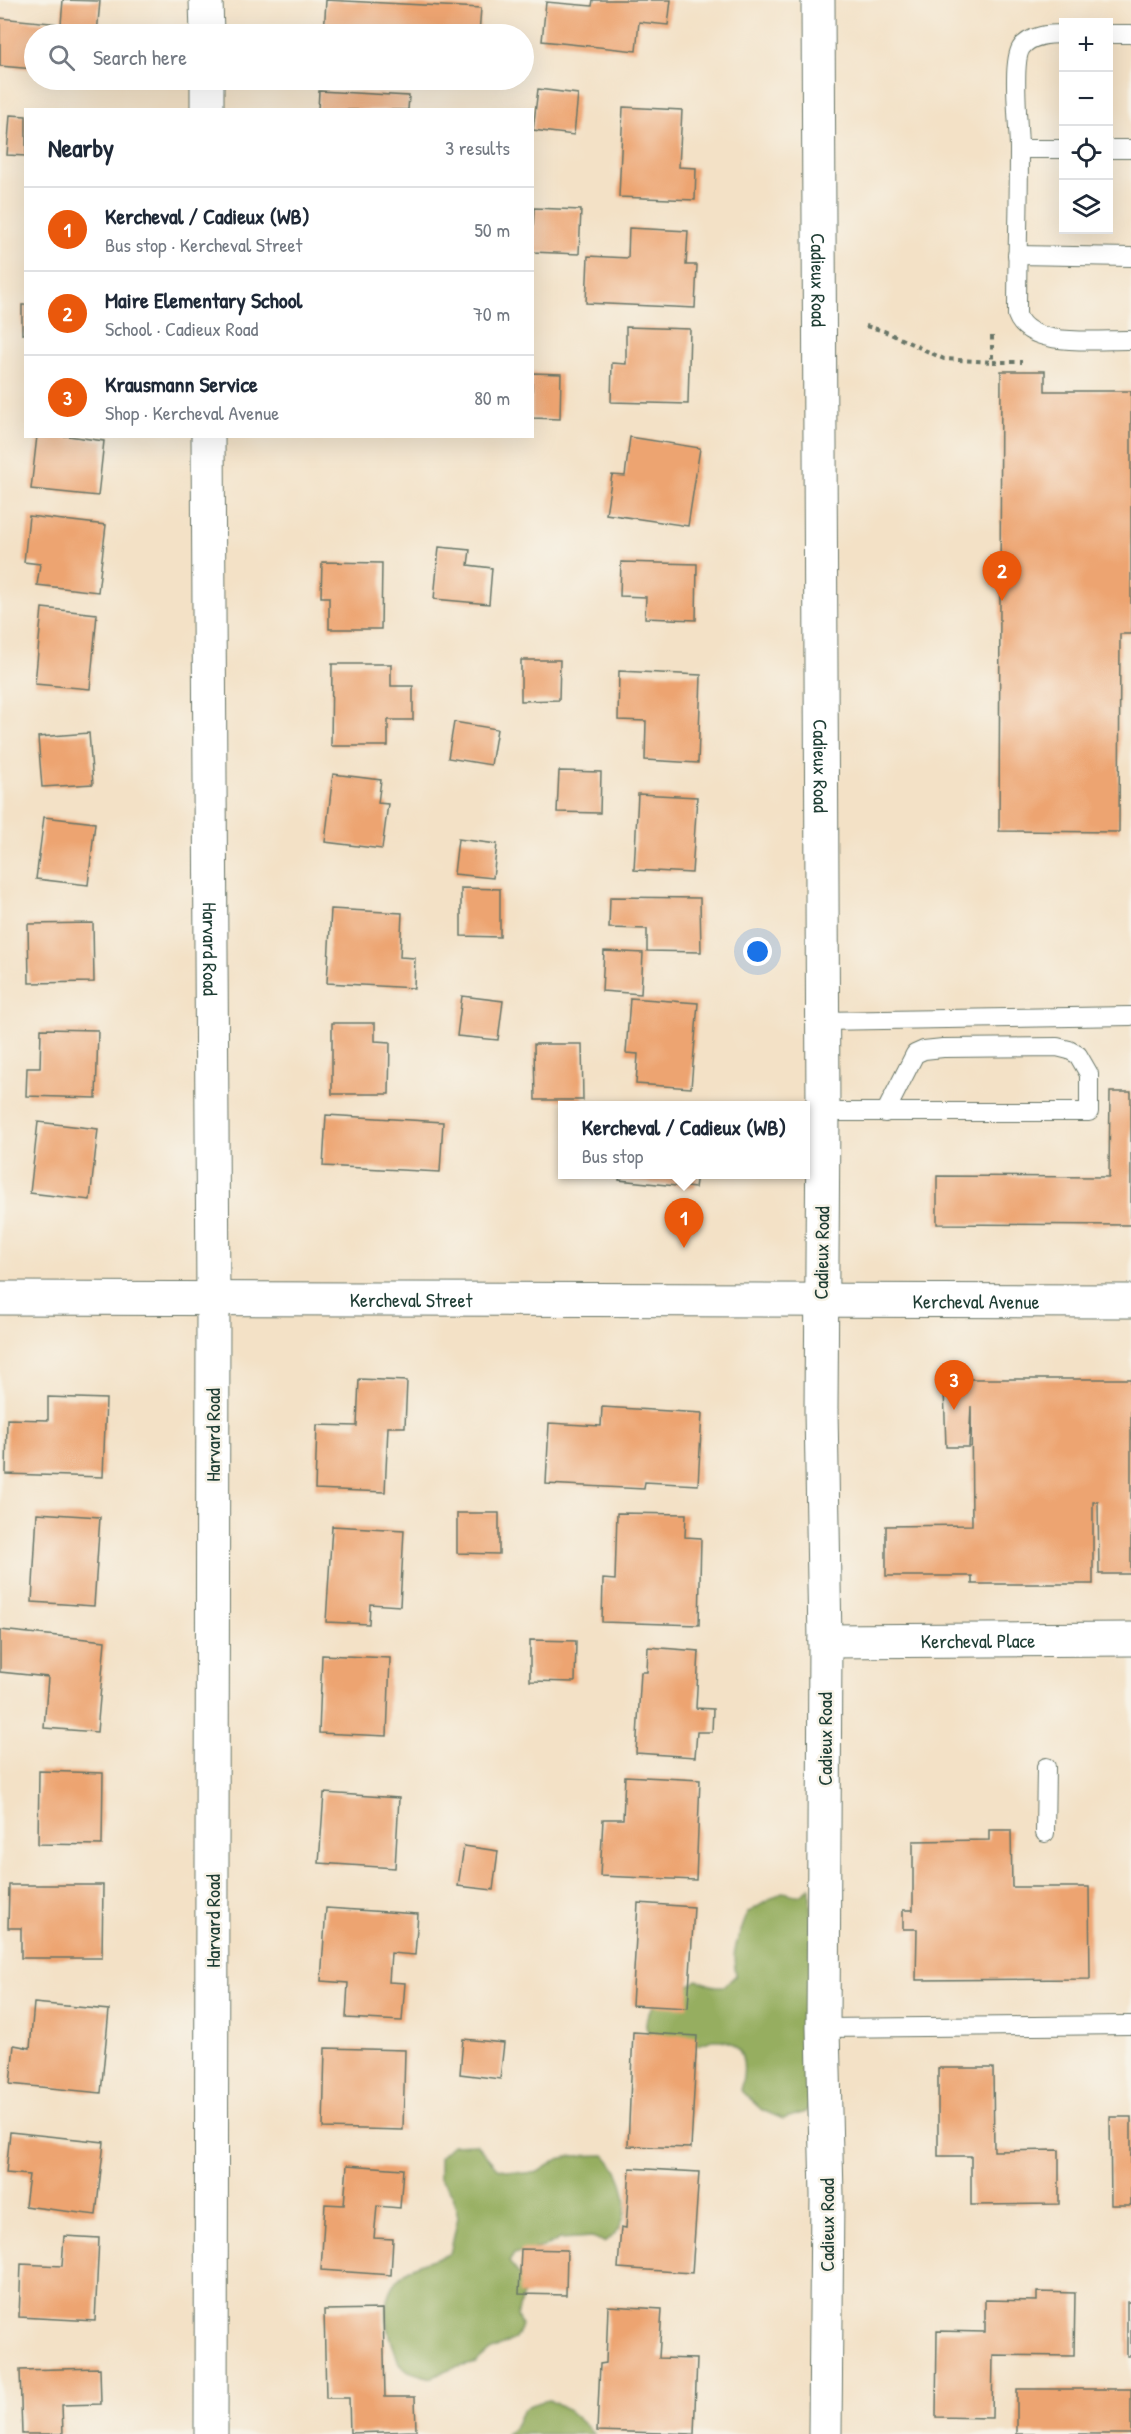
<!DOCTYPE html>
<meta charset="utf-8">
<style>
body{margin:0;font-family:"Patrick Hand",sans-serif;background:#f2f2f3;color:#1f2937}
.controls{position:absolute;right:18px;top:18px;display:grid;overflow:hidden;border-radius:0px;box-shadow:0 6px 24px #0002}
.controls button{width:54px;height:54px;display:grid;place-items:center;padding:0;border:0;border-bottom:2px solid #e0e1e3;background:#fff;color:#1f2937;font:30px sans-serif}
.you{position:absolute;left:758px;top:952px;width:21px;height:21px;margin:-15px;border:4px solid #fff;border-radius:50%;background:#1a73e8;box-shadow:0 0 0 9px #1a73e833}
.badge{display:grid;place-items:center;width:39px;height:39px;border-radius:50%;background:#ea580c;color:#fff;font-size:20px;font-weight:700}
.pin{position:absolute;translate:-50% -50px;filter:drop-shadow(0 2px 3px #0008)}
.pin::after{content:'';position:absolute;top:32px;width:21px;height:18px;background:inherit;clip-path:polygon(0 0,100% 0,50% 100%)}
.popup{position:absolute;left:558px;top:1101px;width:252px;height:78px;box-sizing:border-box;display:grid;place-content:center;border-radius:0px;background:#fff;filter:drop-shadow(0 2px 4px #0005);font-size:20px;white-space:nowrap;color:#747a83}
.popup b{font-size:22px;color:#1f2937}
.popup::after{content:'';position:absolute;left:50%;top:100%;margin-left:-12px;border:12px solid transparent;border-top-color:#fff}
.list{margin:0;padding:0;list-style:none}
h2{display:flex;justify-content:space-between;align-items:center;height:78px;margin:0;padding:0 24px;font-size:26px}
h2 small{font-size:20px;font-weight:400;color:#747a83}
.list li{display:grid;grid-template-columns:39px 1fr auto;gap:18px;align-items:center;box-sizing:border-box;height:84px;padding:0 24px;border-top:2px solid #e0e1e3}
.list b{display:block;font-size:22px;white-space:nowrap}
.list p{margin:0;font-size:20px;white-space:nowrap;color:#747a83}
.list em{font-size:20px;font-style:normal;color:#747a83}
.icon{flex:none;width:33px;height:33px;fill:none;stroke:currentColor;stroke-width:2;stroke-linecap:round;stroke-linejoin:round}
.map{position:relative;flex:none;width:1131px;height:2434px;overflow:hidden}
.search{position:absolute;background:#fff;box-shadow:0 6px 24px #0002;left:24px;top:24px;width:510px;height:66px;display:flex;align-items:center;gap:15px;box-sizing:border-box;padding:0 21px;border-radius:33px;color:#747a83;font-size:22px}
.panel{position:absolute;background:#fff;box-shadow:0 6px 24px #0002;left:24px;top:108px;width:510px;height:330px;border-radius:0px}
.map>svg:first-child{display:block}
.forest{fill:#96ae60;stroke:#5a764a;stroke-width:1.5}
.building{fill:#eda471}
.lines{fill:none;stroke-linecap:round;stroke-linejoin:round}
.lane-casing{stroke:#697667;stroke-width:20}
.street-casing{stroke:#697667;stroke-width:35}
.secondary-casing{stroke:#697667;stroke-width:35}
.path{stroke:#697667;stroke-width:4;stroke-dasharray:4.5 4.5;stroke-linecap:butt}
.lane{stroke:#fff;stroke-width:18}
.street{stroke:#fff;stroke-width:33}
.secondary{stroke:#fff;stroke-width:33}
.labels{text-anchor:middle;dominant-baseline:central;stroke-width:5;stroke-linejoin:round;paint-order:stroke}
.street-label{font-size:20px;fill:#1f3d34;stroke:#f7f3e8}
</style>
<div class="map">
<svg width="1131" height="2434" viewBox="0 0 1131 2434">
<rect width="100%" height="100%" fill="#f7f3e8"/>
<filter id="ink" filterUnits="userSpaceOnUse"><feTurbulence type="fractalNoise" baseFrequency=".0167" numOctaves="2"/><feDisplacementMap in="SourceGraphic" scale="12" xChannelSelector="R" yChannelSelector="G"/><feConvolveMatrix kernelMatrix="1 2 1 2 8 2 1 2 1" color-interpolation-filters="sRGB"/></filter>
<filter id="wash" filterUnits="userSpaceOnUse"><feTurbulence type="fractalNoise" baseFrequency=".008" numOctaves="4" result="noise"/><feDisplacementMap in="SourceGraphic" scale="24" xChannelSelector="R" yChannelSelector="G"/><feGaussianBlur stdDeviation="1.35" result="paint"/><feColorMatrix in="noise" values="0 0 0 0 0 0 0 0 0 0 0 0 0 0 0 0 0 1.4 0 .05"/><feComposite in="paint" operator="in"/></filter>
<g filter="url(#wash)">
<rect width="100%" height="100%" fill="#f3e1c6"/>
<g class="forest">
<path d="M 810,1887 L 815,2099 L 805,2112 L 783,2119 L 762,2110 L 740,2090 C 747,2067 746,2038 714,2040 C 706,2041 699,2046 692,2046 C 680,2047 663,2040 651,2037 C 646,2029 644,2024 648,2015 C 660,1990 679,1996 697,1980 L 714,1986 L 724,1986 L 736,1975 C 730,1945 740,1940 747,1913 L 782,1892 C 797,1893 796,1901 810,1887 Z"/>
<path d="M 476,2144 L 497,2168 L 526,2174 L 538,2172 L 558,2159 L 572,2156 L 605,2155 C 628,2178 637,2224 604,2242 L 592,2237 L 560,2239 L 547,2246 L 514,2254 L 509,2262 L 523,2279 L 524,2290 L 517,2316 L 521,2326 L 515,2339 L 490,2351 L 476,2363 L 446,2370 L 432,2378 C 423,2375 410,2374 402,2367 C 398,2364 397,2356 395,2351 C 385,2325 380,2295 403,2274 C 415,2263 435,2259 450,2254 L 458,2217 L 453,2195 L 439,2177 L 439,2157 L 452,2145 Z"/>
<path d="M 549,2400 L 569,2411 L 595,2434 L 506,2434 C 521,2423 516,2418 524,2409 C 530,2403 541,2402 549,2400 Z"/>
</g>
<g id="blocks">
<g class="building">
<path d="M 63,0 L 100,1 L 97,34 L 34,34 L 34,69 L 0,66 L 0,18 L 61,24 Z"/>
<path d="M 326,0 L 481,8 L 479,34 L 324,34 Z"/>
<path d="M 593,0 L 671,0 L 668,25 L 639,22 L 636,51 L 542,41 L 546,2 L 592,6 Z"/>
<path d="M 538,89 L 578,94 L 574,135 L 533,130 Z"/>
<path d="M 319,91 L 409,96 L 408,110 L 318,110 Z"/>
<path d="M 623,107 L 682,110 L 679,167 L 696,168 L 695,200 L 619,197 Z"/>
<path d="M 10,115 L 26,116 L 26,156 L 7,155 Z"/>
<path d="M 534,208 L 581,210 L 579,254 L 532,252 Z"/>
<path d="M 629,228 L 688,231 L 686,265 L 697,265 L 695,308 L 586,303 L 588,256 L 628,258 Z"/>
<rect x="22" y="305" width="4" height="29"/>
<path d="M 626,327 L 690,329 L 688,404 L 611,402 L 612,363 L 626,364 Z"/>
<path d="M 1001,371 L 1045,371 L 1045,391 L 1131,391 L 1131,634 L 1120,634 L 1119,832 L 999,831 Z"/>
<path d="M 532,373 L 561,374 L 560,419 L 532,418 Z"/>
<path d="M 37,436 L 68,436 L 104,441 L 98,496 L 31,489 Z"/>
<path d="M 630,437 L 700,448 L 688,526 L 606,514 L 612,475 L 625,476 Z"/>
<path d="M 29,516 L 106,525 L 98,592 L 37,585 L 40,564 L 24,562 Z"/>
<path d="M 439,547 L 470,550 L 468,565 L 492,568 L 489,604 L 434,599 Z"/>
<path d="M 322,562 L 382,563 L 381,629 L 329,629 L 329,597 L 321,597 Z"/>
<path d="M 621,562 L 697,564 L 696,620 L 645,618 L 646,597 L 620,596 Z"/>
<path d="M 42,608 L 97,614 L 90,689 L 35,684 Z"/>
<path d="M 521,660 L 560,660 L 559,700 L 521,701 Z"/>
<path d="M 332,664 L 391,664 L 391,686 L 413,686 L 413,720 L 388,720 L 388,746 L 331,746 Z"/>
<path d="M 619,671 L 701,675 L 698,763 L 645,760 L 646,721 L 618,720 Z"/>
<path d="M 454,722 L 497,729 L 491,765 L 448,758 Z"/>
<path d="M 89,733 L 93,784 L 42,787 L 38,737 Z"/>
<path d="M 559,771 L 601,772 L 600,813 L 557,812 Z"/>
<path d="M 333,774 L 381,780 L 378,803 L 388,804 L 382,849 L 325,842 Z"/>
<path d="M 638,794 L 697,797 L 692,873 L 634,870 Z"/>
<path d="M 44,817 L 95,823 L 88,885 L 36,879 Z"/>
<path d="M 458,839 L 497,844 L 493,878 L 454,874 Z"/>
<path d="M 461,888 L 500,889 L 500,937 L 461,936 Z"/>
<path d="M 610,897 L 700,898 L 701,952 L 647,951 L 647,929 L 609,928 Z"/>
<path d="M 331,909 L 402,913 L 400,957 L 415,958 L 414,988 L 327,983 Z"/>
<path d="M 93,923 L 94,982 L 29,983 L 28,924 Z"/>
<path d="M 604,951 L 643,953 L 641,994 L 602,991 Z"/>
<path d="M 462,996 L 503,1001 L 498,1040 L 457,1036 Z"/>
<path d="M 630,998 L 698,1003 L 691,1088 L 636,1084 L 638,1054 L 626,1053 Z"/>
<path d="M 332,1023 L 375,1023 L 375,1041 L 390,1042 L 389,1094 L 332,1094 Z"/>
<path d="M 41,1029 L 98,1030 L 96,1098 L 26,1096 L 27,1068 L 40,1068 Z"/>
<path d="M 534,1044 L 582,1044 L 583,1100 L 535,1100 Z"/>
<path d="M 1110,1092 L 1131,1092 L 1131,1225 L 937,1224 L 937,1176 L 1109,1177 Z"/>
<path d="M 326,1115 L 443,1122 L 440,1172 L 323,1166 Z"/>
<path d="M 38,1122 L 98,1129 L 90,1200 L 30,1193 Z"/>
<path d="M 620,1174 L 697,1174 L 695,1188 L 619,1180 Z"/>
<path d="M 359,1379 L 407,1381 L 405,1427 L 388,1427 L 385,1492 L 315,1489 L 317,1425 L 357,1426 Z"/>
<path d="M 955,1379 L 1131,1379 L 1131,1574 L 1099,1574 L 1098,1502 L 1093,1502 L 1093,1584 L 972,1584 L 972,1576 L 886,1576 L 886,1526 L 972,1525 L 971,1406 L 969,1447 L 946,1447 L 944,1389 L 955,1389 Z"/>
<path d="M 48,1397 L 106,1399 L 103,1477 L 6,1474 L 7,1419 L 48,1420 Z"/>
<path d="M 602,1407 L 702,1413 L 698,1485 L 645,1482 L 644,1489 L 546,1484 L 549,1423 L 601,1426 Z"/>
<path d="M 37,1513 L 100,1517 L 94,1606 L 32,1602 Z"/>
<path d="M 457,1513 L 499,1513 L 499,1554 L 457,1553 Z"/>
<path d="M 617,1513 L 686,1514 L 685,1537 L 701,1538 L 699,1625 L 602,1622 L 603,1579 L 615,1580 Z"/>
<path d="M 332,1526 L 404,1530 L 400,1606 L 370,1604 L 369,1624 L 326,1622 Z"/>
<path d="M 0,1630 L 105,1641 L 97,1732 L 44,1728 L 48,1677 L 0,1672 Z"/>
<path d="M 530,1640 L 576,1641 L 575,1682 L 530,1681 Z"/>
<path d="M 648,1647 L 699,1651 L 696,1708 L 713,1709 L 712,1732 L 697,1732 L 695,1757 L 636,1753 L 641,1672 L 647,1672 Z"/>
<path d="M 322,1655 L 390,1658 L 387,1736 L 319,1733 Z"/>
<path d="M 39,1771 L 103,1773 L 102,1845 L 38,1844 Z"/>
<path d="M 625,1776 L 700,1780 L 696,1880 L 600,1876 L 603,1819 L 623,1819 Z"/>
<path d="M 324,1793 L 399,1798 L 395,1868 L 319,1863 Z"/>
<path d="M 989,1830 L 1011,1830 L 1012,1887 L 1089,1887 L 1090,1979 L 916,1980 L 917,1929 L 903,1929 L 903,1910 L 913,1910 L 913,1841 L 989,1840 Z"/>
<path d="M 464,1846 L 498,1851 L 493,1890 L 458,1886 Z"/>
<path d="M 9,1885 L 103,1885 L 102,1958 L 21,1958 L 21,1928 L 8,1928 Z"/>
<path d="M 638,1903 L 694,1907 L 688,2008 L 632,2005 Z"/>
<path d="M 326,1908 L 418,1914 L 415,1955 L 391,1953 L 389,1982 L 405,1983 L 402,2021 L 346,2018 L 348,1983 L 321,1981 Z"/>
<path d="M 34,2003 L 109,2010 L 101,2093 L 10,2084 L 14,2045 L 30,2048 Z"/>
<path d="M 633,2032 L 697,2036 L 691,2148 L 628,2146 Z"/>
<path d="M 463,2039 L 504,2043 L 500,2079 L 460,2074 Z"/>
<path d="M 325,2048 L 405,2050 L 403,2130 L 323,2128 Z"/>
<path d="M 938,2068 L 993,2068 L 994,2151 L 1059,2150 L 1059,2204 L 971,2205 L 971,2156 L 938,2156 Z"/>
<path d="M 1110,2117 L 1131,2117 L 1131,2205 L 1111,2205 Z"/>
<path d="M 10,2132 L 104,2142 L 96,2215 L 25,2206 L 29,2175 L 6,2173 Z"/>
<path d="M 347,2165 L 403,2169 L 400,2208 L 377,2206 L 374,2238 L 393,2239 L 391,2275 L 321,2270 L 325,2204 L 344,2205 Z"/>
<path d="M 630,2168 L 699,2172 L 692,2273 L 618,2268 L 621,2227 L 626,2228 Z"/>
<path d="M 64,2236 L 99,2238 L 95,2321 L 19,2317 L 21,2264 L 62,2266 Z"/>
<path d="M 521,2249 L 567,2250 L 566,2295 L 519,2294 Z"/>
<path d="M 1037,2292 L 1075,2293 L 1074,2356 L 993,2355 L 992,2418 L 936,2417 L 937,2331 L 985,2332 L 985,2300 L 1037,2301 Z"/>
<rect x="1127" y="2302" width="4" height="54"/>
<path d="M 608,2306 L 662,2309 L 659,2358 L 697,2359 L 694,2434 L 597,2431 L 600,2364 L 606,2363 Z"/>
<path d="M 383,2309 L 385,2397 L 415,2397 L 416,2431 L 350,2433 L 349,2398 L 326,2398 L 324,2310 Z"/>
<path d="M 100,2368 L 101,2404 L 62,2405 L 63,2434 L 22,2434 L 20,2370 Z"/>
<rect x="1017" y="2389" width="114" height="45"/>
</g>
</g>
</g>
<g filter="url(#ink)">
<use href="#blocks" fill-opacity="0" stroke="#697667" stroke-width="1.5"/>
<g class="lines">
<defs>
<g id="lane">
<path d="M 1064,34 C 1049,34 1030,35 1021,48 C 1011,64 1019,127 1019,149 C 1019,204 1017,260 1017,315 C 1029,349 1100,339 1131,340"/>
<path d="M 1108,34 L 1131,34"/>
<path d="M 1019,149 L 1064,149"/>
<path d="M 1108,149 L 1131,149"/>
<path d="M 1017,255 L 1131,257"/>
<path d="M 821,1021 L 1131,1016"/>
<path d="M 823,1112 L 1089,1112 L 1089,1074 L 1078,1055 L 1069,1050 L 1057,1047 L 943,1048 L 924,1050 L 915,1054 L 885,1113"/>
<path d="M 1045,1833 L 1046,1767"/>
<path d="M 823,2028 L 1131,2025"/>
</g>
<g id="street">
<path d="M 206,0 L 207,34"/>
<path d="M 207,80 L 207,110"/>
<path id="s1" d="M 208,436 L 213,1299 L 211,2434"/>
<path id="s2" d="M 825,1641 L 1131,1639"/>
</g>
<g id="secondary">
<path id="s3" d="M 818,0 L 823,1112 L 821,1410 L 825,1641 L 823,2028 L 827,2195 L 825,2434"/>
<path id="s4" d="M 0,1298 L 1131,1301"/>
</g>
</defs>
<use href="#lane" class="lane-casing"/>
<use href="#street" class="street-casing"/>
<use href="#secondary" class="secondary-casing"/>
<g class="path">
<path d="M 866,326 L 884,331 L 944,359 L 992,362"/>
<path d="M 992,336 L 992,362 L 1022,362"/>
</g>
<use href="#lane" class="lane"/>
<use href="#street" class="street"/>
<use href="#secondary" class="secondary"/>
</g>
</g>
<g class="labels">
<g class="street-label">
<text stroke="none"><textPath href="#s3" startOffset="280">Cadieux Road</textPath></text>
<text stroke="none"><textPath href="#s3" startOffset="766">Cadieux Road</textPath></text>
<text stroke="none"><textPath href="#s1" startOffset="513">Harvard Road</textPath></text>
<text transform="translate(821 1253) rotate(-89)">Cadieux Road</text>
<text stroke="none"><textPath href="#s4" startOffset="411">Kercheval Street</textPath></text>
<text stroke="none"><textPath href="#s4" startOffset="976">Kercheval Avenue</textPath></text>
<text transform="translate(212 1435) rotate(-90)">Harvard Road</text>
<text stroke="none"><textPath href="#s2" startOffset="153">Kercheval Place</textPath></text>
<text transform="translate(824 1739) rotate(-90)">Cadieux Road</text>
<text transform="translate(212 1921) rotate(-90)">Harvard Road</text>
<text transform="translate(826 2225) rotate(-90)">Cadieux Road</text>
</g>
</g>
</svg>
<div class="controls">
<button>+</button>
<button>−</button>
<button><svg class="icon" aria-label="locate" viewBox="0 0 24 24"><circle cx="12" cy="12" r="6"/><path d="M12 2v4M12 18v4M2 12h4M18 12h4"/></svg></button>
<button><svg class="icon" aria-label="layers" viewBox="0 0 24 24"><path d="M12 4l9 5-9 5-9-5zM3 14l9 5 9-5"/></svg></button>
</div>
<div class="you"></div>
<div class="pin badge" style="left:684px;top:1248px">1</div>
<div class="popup"><b>Kercheval / Cadieux (WB)</b>Bus stop</div>
<div class="pin badge" style="left:1002px;top:601px">2</div>
<div class="pin badge" style="left:954px;top:1410px">3</div>
<div class="search"><svg class="icon" aria-label="search" viewBox="0 0 24 24"><circle cx="10" cy="10" r="6"/><path d="M15 15l6 6"/></svg>Search here</div>
<section class="panel">
<h2>Nearby<small>3 results</small></h2>
<ul class="list">
<li><span class="badge">1</span><div><b>Kercheval / Cadieux (WB)</b><p>Bus stop · Kercheval Street</p></div><em>50 m</em></li>
<li><span class="badge">2</span><div><b>Maire Elementary School</b><p>School · Cadieux Road</p></div><em>70 m</em></li>
<li><span class="badge">3</span><div><b>Krausmann Service</b><p>Shop · Kercheval Avenue</p></div><em>80 m</em></li>
</ul>
</section>
</div>
